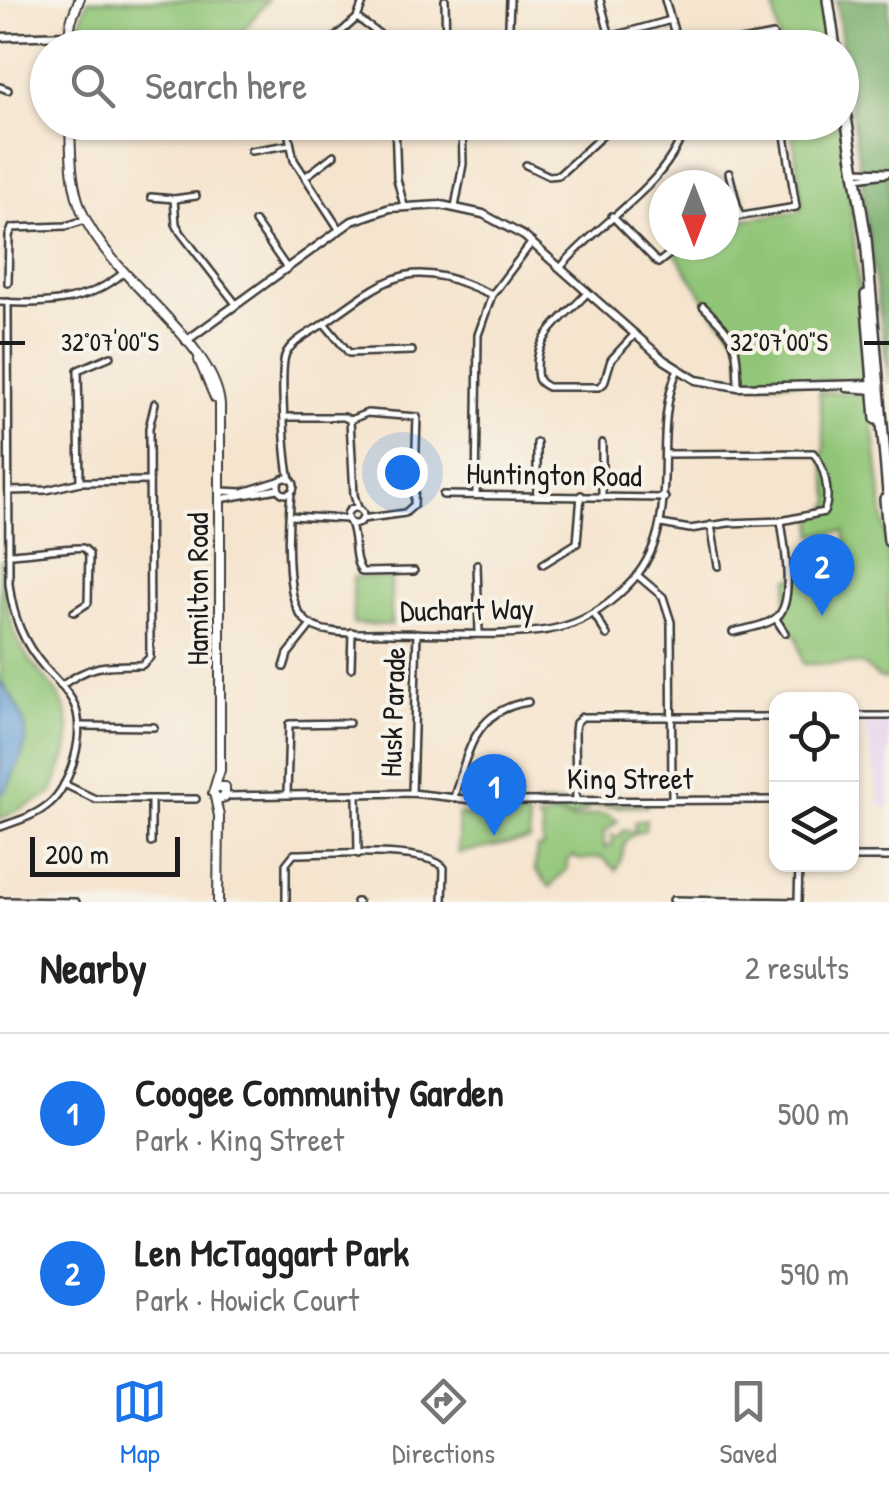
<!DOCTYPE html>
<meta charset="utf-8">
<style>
body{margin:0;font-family:"Patrick Hand",sans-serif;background:#f6f6f6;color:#222}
.controls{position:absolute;right:30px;bottom:30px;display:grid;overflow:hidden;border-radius:20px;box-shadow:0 2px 8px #0004}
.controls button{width:90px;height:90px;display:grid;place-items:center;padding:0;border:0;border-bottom:2px solid #e0e0e0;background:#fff;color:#222;font:50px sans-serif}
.compass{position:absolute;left:649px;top:170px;width:90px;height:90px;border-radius:50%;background:#fff;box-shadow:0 2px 8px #0004;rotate:180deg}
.scale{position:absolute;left:30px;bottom:25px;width:150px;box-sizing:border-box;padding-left:10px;border:5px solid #1c1c1c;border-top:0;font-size:28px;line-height:35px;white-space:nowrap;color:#1c1c1c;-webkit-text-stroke:8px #f7f3e8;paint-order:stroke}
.you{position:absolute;left:402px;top:472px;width:35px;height:35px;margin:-25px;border:8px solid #fff;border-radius:50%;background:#1a73e8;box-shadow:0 0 0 15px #1a73e833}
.badge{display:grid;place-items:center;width:65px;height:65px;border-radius:50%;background:#1a73e8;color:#fff;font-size:32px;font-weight:700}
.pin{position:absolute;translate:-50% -82px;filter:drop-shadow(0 2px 5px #0008)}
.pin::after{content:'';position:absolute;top:52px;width:35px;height:30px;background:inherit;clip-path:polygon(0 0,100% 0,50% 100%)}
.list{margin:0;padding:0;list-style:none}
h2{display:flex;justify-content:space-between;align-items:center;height:130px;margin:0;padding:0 40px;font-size:42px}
h2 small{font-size:32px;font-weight:400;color:#767676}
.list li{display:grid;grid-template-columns:65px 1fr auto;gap:30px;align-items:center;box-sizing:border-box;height:160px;padding:0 40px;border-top:2px solid #e0e0e0}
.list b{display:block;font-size:38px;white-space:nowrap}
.list p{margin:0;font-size:32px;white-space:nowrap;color:#767676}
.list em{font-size:32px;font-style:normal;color:#767676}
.icon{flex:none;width:55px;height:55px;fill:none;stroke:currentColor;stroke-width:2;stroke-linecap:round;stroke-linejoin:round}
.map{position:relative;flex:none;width:889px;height:902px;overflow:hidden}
.search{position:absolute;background:#fff;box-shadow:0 2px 8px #0004;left:30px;right:30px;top:30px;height:110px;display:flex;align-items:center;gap:25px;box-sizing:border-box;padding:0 35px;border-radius:55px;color:#767676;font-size:38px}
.sheet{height:450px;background:#fff}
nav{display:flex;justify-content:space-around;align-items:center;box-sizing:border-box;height:140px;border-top:2px solid #e0e0e0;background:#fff;font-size:28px;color:#767676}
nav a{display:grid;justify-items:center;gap:5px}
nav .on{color:#1a73e8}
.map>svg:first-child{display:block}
.built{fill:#e6d2f0}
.green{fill:#90c577;stroke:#56704a;stroke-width:2.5}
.forest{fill:#74aa68;stroke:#486342;stroke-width:2.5}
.water{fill:#69a1d7;stroke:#425e7a;stroke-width:2.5}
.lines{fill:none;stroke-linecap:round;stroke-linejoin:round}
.minor-casing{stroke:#3d3a37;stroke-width:10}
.tertiary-casing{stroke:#3d3a37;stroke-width:11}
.secondary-casing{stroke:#3d3a37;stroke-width:12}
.primary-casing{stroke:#3d3a37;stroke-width:14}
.minor{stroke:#fff;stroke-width:5}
.tertiary{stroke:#fff;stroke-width:6}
.secondary{stroke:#fff;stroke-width:8}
.primary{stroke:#fff;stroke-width:9}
.ticks{fill:none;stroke:#1c1c1c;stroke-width:4}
.labels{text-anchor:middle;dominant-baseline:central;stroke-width:8;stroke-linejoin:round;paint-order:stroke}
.street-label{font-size:30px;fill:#1c1c1c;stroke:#f7f3e8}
.ticks-label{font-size:25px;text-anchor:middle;fill:#1c1c1c;stroke:#f7f3e8;stroke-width:8;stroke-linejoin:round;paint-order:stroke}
</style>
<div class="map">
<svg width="889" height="902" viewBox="0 0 889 902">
<rect width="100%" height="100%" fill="#f7f3e8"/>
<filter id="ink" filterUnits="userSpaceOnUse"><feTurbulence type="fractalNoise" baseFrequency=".01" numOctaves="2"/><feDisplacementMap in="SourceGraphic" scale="20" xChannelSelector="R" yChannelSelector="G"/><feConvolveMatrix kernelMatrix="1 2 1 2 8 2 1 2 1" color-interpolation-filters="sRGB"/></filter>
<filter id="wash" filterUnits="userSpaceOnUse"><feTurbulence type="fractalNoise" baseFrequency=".0048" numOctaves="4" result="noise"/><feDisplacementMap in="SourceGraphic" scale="40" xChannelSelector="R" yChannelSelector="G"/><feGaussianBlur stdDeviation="2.25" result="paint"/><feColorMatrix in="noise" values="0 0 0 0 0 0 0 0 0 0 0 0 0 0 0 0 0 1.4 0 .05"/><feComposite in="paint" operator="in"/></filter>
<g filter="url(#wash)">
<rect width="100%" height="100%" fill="#f5e4ce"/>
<path class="built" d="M 864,721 L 889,721 L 889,807 L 881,807 Z"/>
<g class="green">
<path d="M 88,0 L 268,0 L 229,48 L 206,47 L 199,40 L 176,42 L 173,47 L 140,47 L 128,31 L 76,32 Z"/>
<path d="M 773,0 L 825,0 L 832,47 L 780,47 Z"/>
<path d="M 842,113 L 867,374 L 862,380 L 746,383 L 741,377 L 741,350 L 735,334 L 715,314 L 676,255 L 688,245 L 724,245 L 724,222 L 800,211 L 802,203 L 791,123 L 842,122 Z"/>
<path d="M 819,392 L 861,393 L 870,398 L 889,566 L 889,679 L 879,678 L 862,664 L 803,664 L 797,637 L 783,622 L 789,578 L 850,568 L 844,531 L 813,535 L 814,517 L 825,515 L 831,501 L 822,455 L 825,449 Z"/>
<path d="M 0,561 L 6,561 C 5,596 7,629 29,659 C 45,680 67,697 69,726 C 72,748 59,774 51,794 L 0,819 Z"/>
<path d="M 353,577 L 391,577 L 391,625 L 353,624 Z"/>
<path d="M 647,803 L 647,806 L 588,807 L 587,811 L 570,818 L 557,813 L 537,813 L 537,804 Z"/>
<path d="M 598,814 L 608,815 L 618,821 L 604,832 L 604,848 L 612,845 L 612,835 L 618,837 L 624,830 L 634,832 L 635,822 L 646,819 L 645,830 C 614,840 630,847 616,870 L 602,857 L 580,860 L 573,856 L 567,861 L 567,869 L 550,887 L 535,869 L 537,848 L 543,847 L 542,824 L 537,820 L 556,815 L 573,820 Z"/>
<path d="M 458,815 L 528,816 L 530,840 L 458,853 Z"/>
</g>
<path class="forest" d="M 836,0 L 889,0 L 889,383 Z"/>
<path class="water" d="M 0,679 C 34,730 33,735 6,790 L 0,795 Z"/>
</g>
<g filter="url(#ink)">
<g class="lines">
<defs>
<g id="minor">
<path d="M 445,0 L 446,48"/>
<path d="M 600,0 L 610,37"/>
<path d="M 665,0 L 679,48"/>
<path d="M 357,18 L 399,48"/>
<path d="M 568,41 L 610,37 L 671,20"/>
<path d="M 323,48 L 357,18 L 364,0"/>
<path d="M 508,48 L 510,0"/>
<path d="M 703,48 L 773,35"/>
<path d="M 0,87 L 8,90"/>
<path d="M 140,122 L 141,129 L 188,131"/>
<path d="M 286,122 L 294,160 L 339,229"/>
<path d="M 395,122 L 397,179 L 404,206"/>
<path d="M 251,151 L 288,145"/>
<path d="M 526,165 L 549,176 L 559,175 L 603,135 L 605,122"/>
<path d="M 854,171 L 889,172"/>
<path d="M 729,173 L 740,216"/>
<path d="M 305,177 L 334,155"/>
<path d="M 857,178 L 886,174"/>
<path d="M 151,197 L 174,199 L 196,196"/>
<path d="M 174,199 L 176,224 L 181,233 L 236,304"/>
<path d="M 455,207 L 463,164 L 462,122"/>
<path d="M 612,216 L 658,263 L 681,245"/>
<path d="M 724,219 L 796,207 L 783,122"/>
<path d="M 255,222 L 286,267"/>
<path d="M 561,267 C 600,220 671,185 686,122"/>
<path d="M 8,283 L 9,236 L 12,228 L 66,226 L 85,220"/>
<path d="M 587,293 C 566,317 536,333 537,368 C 537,379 538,382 548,387 L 599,387 L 604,383 L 611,360 L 635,334"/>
<path d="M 0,302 C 44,305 88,303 123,273"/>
<path d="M 703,306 C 736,339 737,340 738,387"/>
<path d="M 324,323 L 349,353 L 412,351"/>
<path d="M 285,417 L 344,417 L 350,420 L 354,495 L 358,508"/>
<path d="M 350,420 L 367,413 L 417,417 L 414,505 L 405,513 L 362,519"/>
<path d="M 537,443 L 537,495"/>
<circle cx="286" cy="486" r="8"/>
<path d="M 290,479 C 285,460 280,373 285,356 C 290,341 314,331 326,322 C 394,273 410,257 492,295"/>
<path d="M 80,482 L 78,370 L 111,356"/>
<path d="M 9,491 L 47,490 L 80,482 L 149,481"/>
<path d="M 220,491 L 243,492 L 279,481"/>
<path d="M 291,493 C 288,520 284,599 303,618 C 310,626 320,630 330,631 C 349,635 371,632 391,633 C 437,633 522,639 565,626 C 592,618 614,601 633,580 C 686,519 648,437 678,369"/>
<path d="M 443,495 L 665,498"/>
<path d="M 476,495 L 478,335 L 492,295 L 532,242"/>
<path d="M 602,495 L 602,443"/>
<path d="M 220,499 L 278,489"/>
<circle cx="355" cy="516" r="8"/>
<path d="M 290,516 L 347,519"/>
<path d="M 350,523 C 357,538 352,559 362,572 L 414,571"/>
<path d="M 661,524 L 690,529 L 728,523 L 781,521 L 824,512 C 831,496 825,465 813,453 L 665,454"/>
<path d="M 711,525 L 718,566"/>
<path d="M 9,554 C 20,554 79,546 83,548 C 86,549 87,552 89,554 L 88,603 L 74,612"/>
<path d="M 477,564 L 479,632"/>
<path d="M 543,564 L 577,543 L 581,495"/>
<path d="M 637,575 L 663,597 L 671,622 L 672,798"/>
<path d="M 594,614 L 607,635"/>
<path d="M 776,619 L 785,633"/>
<path d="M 733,632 C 745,629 770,625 778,616 C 795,600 784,542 781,521"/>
<path d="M 284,667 L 288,654 L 311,625"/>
<path d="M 351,668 L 352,632"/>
<path d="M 61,686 C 91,664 105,665 142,665 L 150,657 L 149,428 L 155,403"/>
<path d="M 852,716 L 889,716"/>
<path d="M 80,726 L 154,727"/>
<path d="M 64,784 L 95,799 L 196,799"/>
<path d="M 412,793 L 417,633"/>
<path d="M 287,794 L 289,724 L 349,723"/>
<path d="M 357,795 L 358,854"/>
<path d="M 226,796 L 412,793 L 481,801 L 776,800"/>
<path d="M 454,797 C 468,752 474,710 528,702"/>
<path d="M 151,800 L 151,843"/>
<path d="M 576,800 L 575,731 L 576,723 L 582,717 L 776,717"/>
<path d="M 0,827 C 17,821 35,816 49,804 C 71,786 87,731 74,704 C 68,691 55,679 45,668 C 23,643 13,617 9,584 L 8,302"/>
<path d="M 852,857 L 889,857"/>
<path d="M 673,900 L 797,902"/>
<path d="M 0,901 L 76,902"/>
<path d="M 798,901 L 799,864"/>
<path d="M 286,902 L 286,864 L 294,854 C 323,854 428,846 444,868 L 443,902"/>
<path d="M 356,902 L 358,902"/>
</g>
<g id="tertiary">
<path d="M 0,37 L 71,35"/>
<path d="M 186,341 L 352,221 L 390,208 L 441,205 L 483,214 L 524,236 L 664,360 L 696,380 L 738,387 L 873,384"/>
<path d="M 847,388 L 875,390"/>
</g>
<g id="secondary">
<path d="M 67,48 L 71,21 L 79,0"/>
<path d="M 70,122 C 71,153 70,185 83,214 C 112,280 213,340 220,404 L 220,770 L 213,793 L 218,799 L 225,797 L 225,787 L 215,787"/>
<path d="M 199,360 L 215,398"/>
<path d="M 215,797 L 219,816 L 218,902"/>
</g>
<g id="primary">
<path d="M 828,0 L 835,48"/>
<path d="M 842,93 L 866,239 L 889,504"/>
<path d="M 866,295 L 876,419"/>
<path d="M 885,499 L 889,541"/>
</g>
</defs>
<use href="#minor" class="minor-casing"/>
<use href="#tertiary" class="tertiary-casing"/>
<use href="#secondary" class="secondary-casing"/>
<use href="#primary" class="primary-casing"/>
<use href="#minor" class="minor"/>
<use href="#tertiary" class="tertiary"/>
<use href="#secondary" class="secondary"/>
<use href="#primary" class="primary"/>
</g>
</g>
<path class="ticks" d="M 0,343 L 25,343M 864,343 L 889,343"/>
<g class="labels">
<g class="street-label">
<text transform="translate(554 474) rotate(1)">Huntington Road</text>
<text transform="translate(197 589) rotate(-90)">Hamilton Road</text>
<text transform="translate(467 609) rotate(-1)">Duchart Way</text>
<text transform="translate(392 712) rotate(-88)">Husk Parade</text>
<text x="630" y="778">King Street</text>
</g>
</g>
<g class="ticks-label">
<text x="779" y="351">32°07'00"S</text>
<text x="110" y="351">32°07'00"S</text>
</g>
</svg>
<div class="controls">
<button><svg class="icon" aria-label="locate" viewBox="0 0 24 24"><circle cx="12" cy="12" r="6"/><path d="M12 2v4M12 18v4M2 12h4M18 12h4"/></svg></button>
<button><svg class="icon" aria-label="layers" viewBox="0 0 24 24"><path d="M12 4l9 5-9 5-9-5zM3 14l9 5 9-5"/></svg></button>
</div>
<svg class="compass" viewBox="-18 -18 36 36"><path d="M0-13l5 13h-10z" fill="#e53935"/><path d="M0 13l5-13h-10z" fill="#767676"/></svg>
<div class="scale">200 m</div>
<div class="you"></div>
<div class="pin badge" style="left:494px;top:836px">1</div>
<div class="pin badge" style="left:822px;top:616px">2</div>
<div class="search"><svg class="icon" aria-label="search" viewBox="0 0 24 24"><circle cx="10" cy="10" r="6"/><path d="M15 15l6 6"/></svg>Search here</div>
</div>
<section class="sheet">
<h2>Nearby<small>2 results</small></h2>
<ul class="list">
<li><span class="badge">1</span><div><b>Coogee Community Garden</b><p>Park · King Street</p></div><em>500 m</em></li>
<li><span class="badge">2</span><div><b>Len McTaggart Park</b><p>Park · Howick Court</p></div><em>590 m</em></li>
</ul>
</section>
<nav>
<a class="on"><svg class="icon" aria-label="map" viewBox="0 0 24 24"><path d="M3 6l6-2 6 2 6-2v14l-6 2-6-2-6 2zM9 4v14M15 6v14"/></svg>Map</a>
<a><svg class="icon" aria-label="directions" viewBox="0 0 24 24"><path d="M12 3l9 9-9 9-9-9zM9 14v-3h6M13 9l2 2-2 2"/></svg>Directions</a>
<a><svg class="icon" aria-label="saved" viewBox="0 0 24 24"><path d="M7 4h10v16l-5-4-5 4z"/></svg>Saved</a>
</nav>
